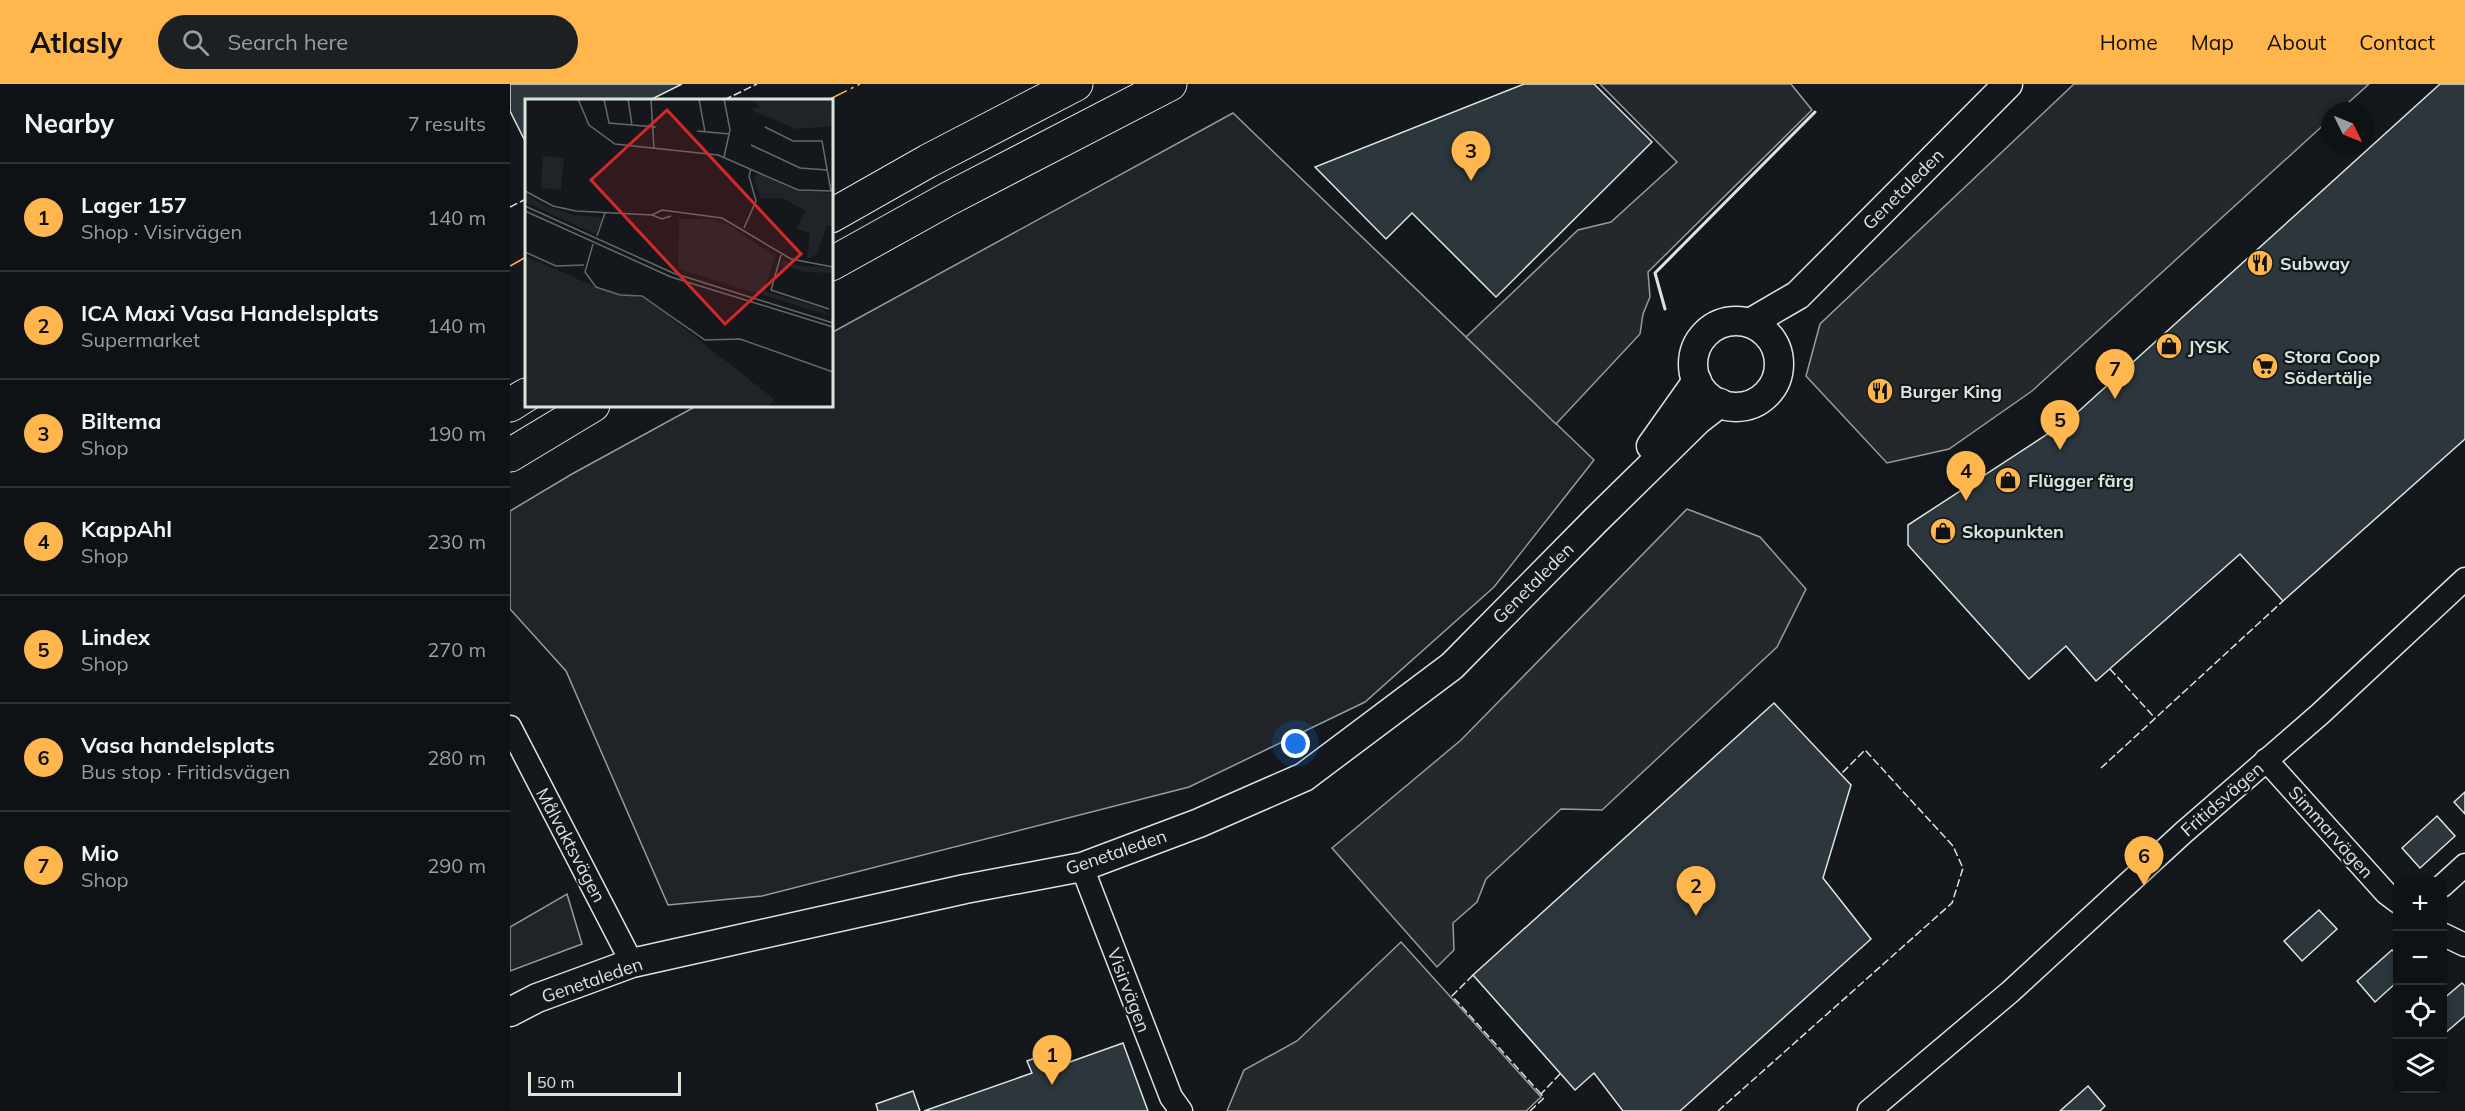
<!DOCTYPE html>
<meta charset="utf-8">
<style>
body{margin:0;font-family:Mulish,sans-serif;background:#1d2022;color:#f1f3f6}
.controls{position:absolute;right:18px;bottom:18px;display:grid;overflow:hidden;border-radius:12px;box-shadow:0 3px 9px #0003}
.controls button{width:54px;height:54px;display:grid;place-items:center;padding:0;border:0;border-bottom:2px solid #2f3234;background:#0f1215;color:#f1f3f6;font:30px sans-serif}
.compass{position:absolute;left:1811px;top:18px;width:54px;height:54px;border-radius:50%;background:#0f1215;box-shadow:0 3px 9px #0003;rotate:133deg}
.scale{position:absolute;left:18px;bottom:15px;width:153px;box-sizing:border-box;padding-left:6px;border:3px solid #d8e6dc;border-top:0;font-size:16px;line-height:21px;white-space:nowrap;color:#d8e6dc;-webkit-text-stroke:4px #14181c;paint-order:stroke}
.you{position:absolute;left:786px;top:660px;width:21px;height:21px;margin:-15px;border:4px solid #fff;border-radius:50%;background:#1a73e8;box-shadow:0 0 0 9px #1a73e833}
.badge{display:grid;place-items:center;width:39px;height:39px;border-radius:50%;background:#ffb74d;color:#111;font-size:20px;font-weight:700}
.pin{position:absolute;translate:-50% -50px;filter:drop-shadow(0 2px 3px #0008)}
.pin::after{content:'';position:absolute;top:32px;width:21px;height:18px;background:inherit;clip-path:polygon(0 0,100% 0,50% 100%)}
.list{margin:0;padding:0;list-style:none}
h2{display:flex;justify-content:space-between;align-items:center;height:78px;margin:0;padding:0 24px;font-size:26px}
h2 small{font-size:20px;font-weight:400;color:#9b9ea0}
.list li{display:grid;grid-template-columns:39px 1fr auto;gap:18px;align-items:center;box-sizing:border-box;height:108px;padding:0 24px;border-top:2px solid #2f3234}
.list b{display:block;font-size:22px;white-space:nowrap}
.list p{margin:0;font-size:20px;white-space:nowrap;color:#9b9ea0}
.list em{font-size:20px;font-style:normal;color:#9b9ea0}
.icon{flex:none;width:33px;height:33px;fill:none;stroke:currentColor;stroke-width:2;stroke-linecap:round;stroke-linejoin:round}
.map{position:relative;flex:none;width:1955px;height:1027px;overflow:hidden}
header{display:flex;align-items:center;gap:36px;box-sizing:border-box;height:84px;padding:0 30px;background:#ffb74d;color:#111}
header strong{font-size:28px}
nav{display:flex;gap:33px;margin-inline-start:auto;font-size:21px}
.search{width:420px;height:54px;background:#1d2022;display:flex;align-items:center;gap:15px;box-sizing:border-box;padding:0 21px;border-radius:33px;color:#9b9ea0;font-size:22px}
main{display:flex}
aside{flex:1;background:#0f1215}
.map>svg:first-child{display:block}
.green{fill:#202428;stroke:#939e99;stroke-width:1.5}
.parking{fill:#24282b;stroke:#939e99;stroke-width:1.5}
.building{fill:#2c363c;stroke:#d8e6dc;stroke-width:1.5}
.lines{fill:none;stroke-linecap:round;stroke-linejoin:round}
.minor-casing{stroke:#d8e6dc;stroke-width:25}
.major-casing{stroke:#d8e6dc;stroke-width:31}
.highway-casing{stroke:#d8e6dc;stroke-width:35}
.minor{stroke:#14181c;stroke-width:22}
.major{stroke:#14181c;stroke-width:28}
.highway{stroke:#14181c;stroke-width:33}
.fence{stroke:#d8e6dc;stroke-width:1.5;stroke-dasharray:8 3;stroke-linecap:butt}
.wall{stroke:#d8e6dc;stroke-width:3}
.power{stroke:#ffb74d;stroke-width:1.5;stroke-dasharray:21 4.5 3 4.5;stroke-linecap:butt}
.labels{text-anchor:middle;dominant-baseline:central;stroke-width:4.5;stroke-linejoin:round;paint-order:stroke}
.street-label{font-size:18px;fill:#d8e6dc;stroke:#14181c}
.poi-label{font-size:18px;font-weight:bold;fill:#d8e6dc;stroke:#14181c;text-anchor:start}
.inset-road{fill:none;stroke:#626a69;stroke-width:1.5}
.view{fill:#d62828;fill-opacity:0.15;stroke:#d62828;stroke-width:3}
.inset-edge{fill:none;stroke:#d8e6dc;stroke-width:3}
</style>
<header>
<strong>Atlasly</strong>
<div class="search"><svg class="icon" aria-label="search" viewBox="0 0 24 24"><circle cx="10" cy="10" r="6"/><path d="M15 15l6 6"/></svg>Search here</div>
<nav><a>Home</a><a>Map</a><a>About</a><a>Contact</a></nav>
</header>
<main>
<aside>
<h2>Nearby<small>7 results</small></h2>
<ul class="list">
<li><span class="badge">1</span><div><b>Lager 157</b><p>Shop · Visirvägen</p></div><em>140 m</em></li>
<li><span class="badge">2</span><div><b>ICA Maxi Vasa Handelsplats</b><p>Supermarket</p></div><em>140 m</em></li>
<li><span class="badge">3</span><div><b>Biltema</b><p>Shop</p></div><em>190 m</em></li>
<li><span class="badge">4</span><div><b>KappAhl</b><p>Shop</p></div><em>230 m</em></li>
<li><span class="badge">5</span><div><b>Lindex</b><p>Shop</p></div><em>270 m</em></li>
<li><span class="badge">6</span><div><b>Vasa handelsplats</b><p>Bus stop · Fritidsvägen</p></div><em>280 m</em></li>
<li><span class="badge">7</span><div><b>Mio</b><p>Shop</p></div><em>290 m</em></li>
</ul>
</aside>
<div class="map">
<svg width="1955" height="1027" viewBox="0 0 1955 1027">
<rect width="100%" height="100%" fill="#14181c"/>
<g class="green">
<path d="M 723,29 L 1084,376 L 984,503 L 855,618 L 679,703 L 252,812 L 158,821 L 56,587 L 0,525 L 0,427 L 62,390 L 188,321 L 321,321 L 321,249 Z"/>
<path d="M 57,810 L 72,860 L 0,887 L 0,843 Z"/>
</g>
<g class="parking">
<path d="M 1090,0 L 1281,0 L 1302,26 L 1138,188 L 1140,213 L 1133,230 L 1130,250 L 1046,340 L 956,253 L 1068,146 L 1101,138 L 1167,78 Z"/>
<path d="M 1564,0 L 1859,0 L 1829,27 L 1820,27 L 1820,35 L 1522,307 L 1439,365 L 1377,379 L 1296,292 L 1310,240 Z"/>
<path d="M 1177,425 L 1250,453 L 1296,505 L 1267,563 L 1092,726 L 1051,725 L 976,795 L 967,818 L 943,839 L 944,866 L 927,883 L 822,764 L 951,656 Z"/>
<path d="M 891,858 L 1031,1013 L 1016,1027 L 717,1027 L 734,986 L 787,957 Z"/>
</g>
<g class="building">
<path d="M 0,0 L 172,0 L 140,16 L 16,16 L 16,59 L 0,27 Z"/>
<path d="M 1014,0 L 1084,0 L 1142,58 L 986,213 L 902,129 L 876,155 L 805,83 Z"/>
<path d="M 1930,0 L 1955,0 L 1955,355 L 1773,517 L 1730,470 L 1586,597 L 1556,562 L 1519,595 L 1398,461 L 1398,441 L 1559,336 Z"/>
<path d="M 1264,619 L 1341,701 L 1313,794 L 1361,855 L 1170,1027 L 1113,1027 L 1084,989 L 1065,1006 L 963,891 Z"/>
<path d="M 1955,708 L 1955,730 L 1944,718 Z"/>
<path d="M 1927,732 L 1945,752 L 1910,784 L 1892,764 Z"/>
<path d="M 1809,826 L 1827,845 L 1792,877 L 1774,857 Z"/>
<path d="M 1882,866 L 1888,871 L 1888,897 L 1865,918 L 1847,897 Z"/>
<path d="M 1952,899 L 1955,902 L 1955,932 L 1934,950 L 1932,948 L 1932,916 Z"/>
<path d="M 613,959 L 638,1027 L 414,1027 L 522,989 L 517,977 L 552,964 L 557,979 Z"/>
<path d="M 1578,1002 L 1595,1022 L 1590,1027 L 1550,1027 Z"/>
<path d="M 403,1007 L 410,1027 L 368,1027 L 366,1020 Z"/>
</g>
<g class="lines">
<defs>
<g id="minor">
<path d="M 0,643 L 122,879"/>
<path d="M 1756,676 L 1876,809 L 1888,818"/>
<path d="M 572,783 L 661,1013 L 671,1027"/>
<path d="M 1932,802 L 1955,781"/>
<path d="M 1932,850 L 1955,861"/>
<path d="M 1359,1027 L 1500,908 L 1673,749 L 1810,630 L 1955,495"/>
</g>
<g id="major">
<circle cx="1226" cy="280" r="43"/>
<path d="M 1240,239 L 1288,211 L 1498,0"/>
<path d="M 1141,362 L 1187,297"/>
<path d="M 0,928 L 27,914 L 122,879 L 455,805 L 572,783 L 689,739 L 794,693 L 942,582 L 1086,436 L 1188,336 L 1210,319"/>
</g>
<g id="highway">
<path d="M 321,132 L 418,77 L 566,0"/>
<path d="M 321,180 L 438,115 L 660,0"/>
<path d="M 0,321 L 16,311"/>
<path d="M 0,371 L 83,321"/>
</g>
</defs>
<use href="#minor" class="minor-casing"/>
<use href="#major" class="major-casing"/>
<use href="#highway" class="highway-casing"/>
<use href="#minor" class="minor"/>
<use href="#major" class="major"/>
<use href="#highway" class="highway"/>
<g class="fence">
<path d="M 214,16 L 247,0"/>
<path d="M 0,123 L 16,115"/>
<path d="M 1600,585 L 1645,634"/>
<path d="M 1591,684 L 1773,517"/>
<path d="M 963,891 L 942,912 L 1031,1010"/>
<path d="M 1020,1027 L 1034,1014 L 1031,1010 L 1051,989"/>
<path d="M 1208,1027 L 1442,819 L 1453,784 L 1443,762 L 1355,666 L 1331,690"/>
</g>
<path class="wall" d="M 1155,225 L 1145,189 L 1305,28"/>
<g class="power">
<path d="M 318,16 L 350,0"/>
<path d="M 0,182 L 16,173"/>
</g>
</g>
<defs>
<symbol id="restaurant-disc" viewBox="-11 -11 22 22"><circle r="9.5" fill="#ffb74d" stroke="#14181c"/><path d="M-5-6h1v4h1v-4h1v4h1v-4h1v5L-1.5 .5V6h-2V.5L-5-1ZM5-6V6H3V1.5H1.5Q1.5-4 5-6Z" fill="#111"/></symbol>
<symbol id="shop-disc" viewBox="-11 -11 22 22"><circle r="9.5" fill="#ffb74d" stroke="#14181c"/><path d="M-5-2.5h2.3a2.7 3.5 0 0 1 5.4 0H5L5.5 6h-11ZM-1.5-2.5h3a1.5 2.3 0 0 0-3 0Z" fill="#111"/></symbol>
<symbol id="supermarket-disc" viewBox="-11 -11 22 22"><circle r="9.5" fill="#ffb74d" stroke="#14181c"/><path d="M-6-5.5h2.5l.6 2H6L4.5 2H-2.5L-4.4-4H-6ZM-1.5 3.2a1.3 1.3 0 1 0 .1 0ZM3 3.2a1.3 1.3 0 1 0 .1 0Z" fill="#111"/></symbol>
</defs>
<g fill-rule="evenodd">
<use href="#restaurant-disc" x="1735" y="164" width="30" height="30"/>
<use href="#shop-disc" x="1644" y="247" width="30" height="30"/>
<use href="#supermarket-disc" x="1740" y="267" width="30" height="30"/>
<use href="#restaurant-disc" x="1355" y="292" width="30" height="30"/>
<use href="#shop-disc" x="1483" y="381" width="30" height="30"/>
<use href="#shop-disc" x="1418" y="432" width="30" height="30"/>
</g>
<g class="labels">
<g class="street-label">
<text transform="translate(1393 105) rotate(-45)">Genetaleden</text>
<text transform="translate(1023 499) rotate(-45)">Genetaleden</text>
<text transform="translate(1712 715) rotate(-41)">Fritidsvägen</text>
<text transform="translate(1821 748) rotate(48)">Simmarvägen</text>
<text transform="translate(61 761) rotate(62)">Målvaktsvägen</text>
<text transform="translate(606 768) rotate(-19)">Genetaleden</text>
<text transform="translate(82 896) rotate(-19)">Genetaleden</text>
<text transform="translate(619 906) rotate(69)">Visirvägen</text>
</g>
<g class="poi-label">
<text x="1770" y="179">Subway</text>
<text x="1678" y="262">JYSK</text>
<text x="1774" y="272">Stora Coop<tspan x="1774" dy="21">Södertälje</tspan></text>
<text x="1390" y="307">Burger King</text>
<text x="1518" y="396">Flügger färg</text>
<text x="1452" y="447">Skopunkten</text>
</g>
</g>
<g transform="translate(15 15)">
<rect width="308" height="308" fill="#14181c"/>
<path d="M 226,0 L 306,0 L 307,27 L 271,30 L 224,10 L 235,8 ZM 18,57 L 39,59 L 36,91 L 16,89 ZM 233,74 L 272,92 L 307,94 L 307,127 L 302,126 L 292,155 L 282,160 L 285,134 L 271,130 L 281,112 L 257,99 L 235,99 L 229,80 ZM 0,95 L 18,106 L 48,116 L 74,118 L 77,122 L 70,135 L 0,103 ZM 154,120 L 187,120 L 205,127 L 250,157 L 239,192 L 292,208 L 307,217 L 153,170 ZM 0,157 L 71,188 L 122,200 L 249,300 L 243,308 L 0,307 ZM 258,161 L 270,166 L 307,169 L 307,174 L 279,173 L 256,165 Z" fill="#202428"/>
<path class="inset-road" d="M 53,0 L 64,26 L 90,45 L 193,56 L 273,91 L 308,92M 79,0 L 84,24 L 131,28M 103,0 L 107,26M 126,0 L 129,50M 174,0 L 180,33M 199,0 L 205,31 L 199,58M 240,28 L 268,42 L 297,42 L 306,92M 172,32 L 205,35M 226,46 L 275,69 L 302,71M 0,92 L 28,107 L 51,112 L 127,116 L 137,120 L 146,117M 0,107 L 148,174 L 308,224M 0,112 L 146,178 L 308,228M 127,116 L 137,111 L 197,119 L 266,160 L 308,168M 219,129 L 231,102 L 224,77 L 226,70M 72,137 L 80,114M 68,145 L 60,173 L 71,188 L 95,196 L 117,197 L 180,241 L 215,240 L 308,273M 0,153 L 31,167 L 59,166M 256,156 L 246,191 L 304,210"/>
<path class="view" d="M 142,11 L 276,155 L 200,225 L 66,81 Z"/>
<rect width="308" height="308" class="inset-edge"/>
</g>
</svg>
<div class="controls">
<button>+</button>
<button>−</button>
<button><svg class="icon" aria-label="locate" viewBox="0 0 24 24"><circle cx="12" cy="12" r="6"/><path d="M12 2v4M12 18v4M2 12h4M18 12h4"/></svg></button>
<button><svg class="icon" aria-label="layers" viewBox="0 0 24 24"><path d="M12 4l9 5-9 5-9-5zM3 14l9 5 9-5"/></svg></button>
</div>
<svg class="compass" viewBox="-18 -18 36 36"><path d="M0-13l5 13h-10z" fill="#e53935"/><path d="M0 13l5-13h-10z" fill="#9b9ea0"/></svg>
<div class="scale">50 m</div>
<div class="you"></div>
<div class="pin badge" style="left:542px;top:1001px">1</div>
<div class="pin badge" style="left:1186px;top:832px">2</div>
<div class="pin badge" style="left:961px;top:97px">3</div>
<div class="pin badge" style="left:1456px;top:417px">4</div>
<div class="pin badge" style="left:1550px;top:366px">5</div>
<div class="pin badge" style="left:1634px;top:802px">6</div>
<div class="pin badge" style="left:1605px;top:315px">7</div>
</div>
</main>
